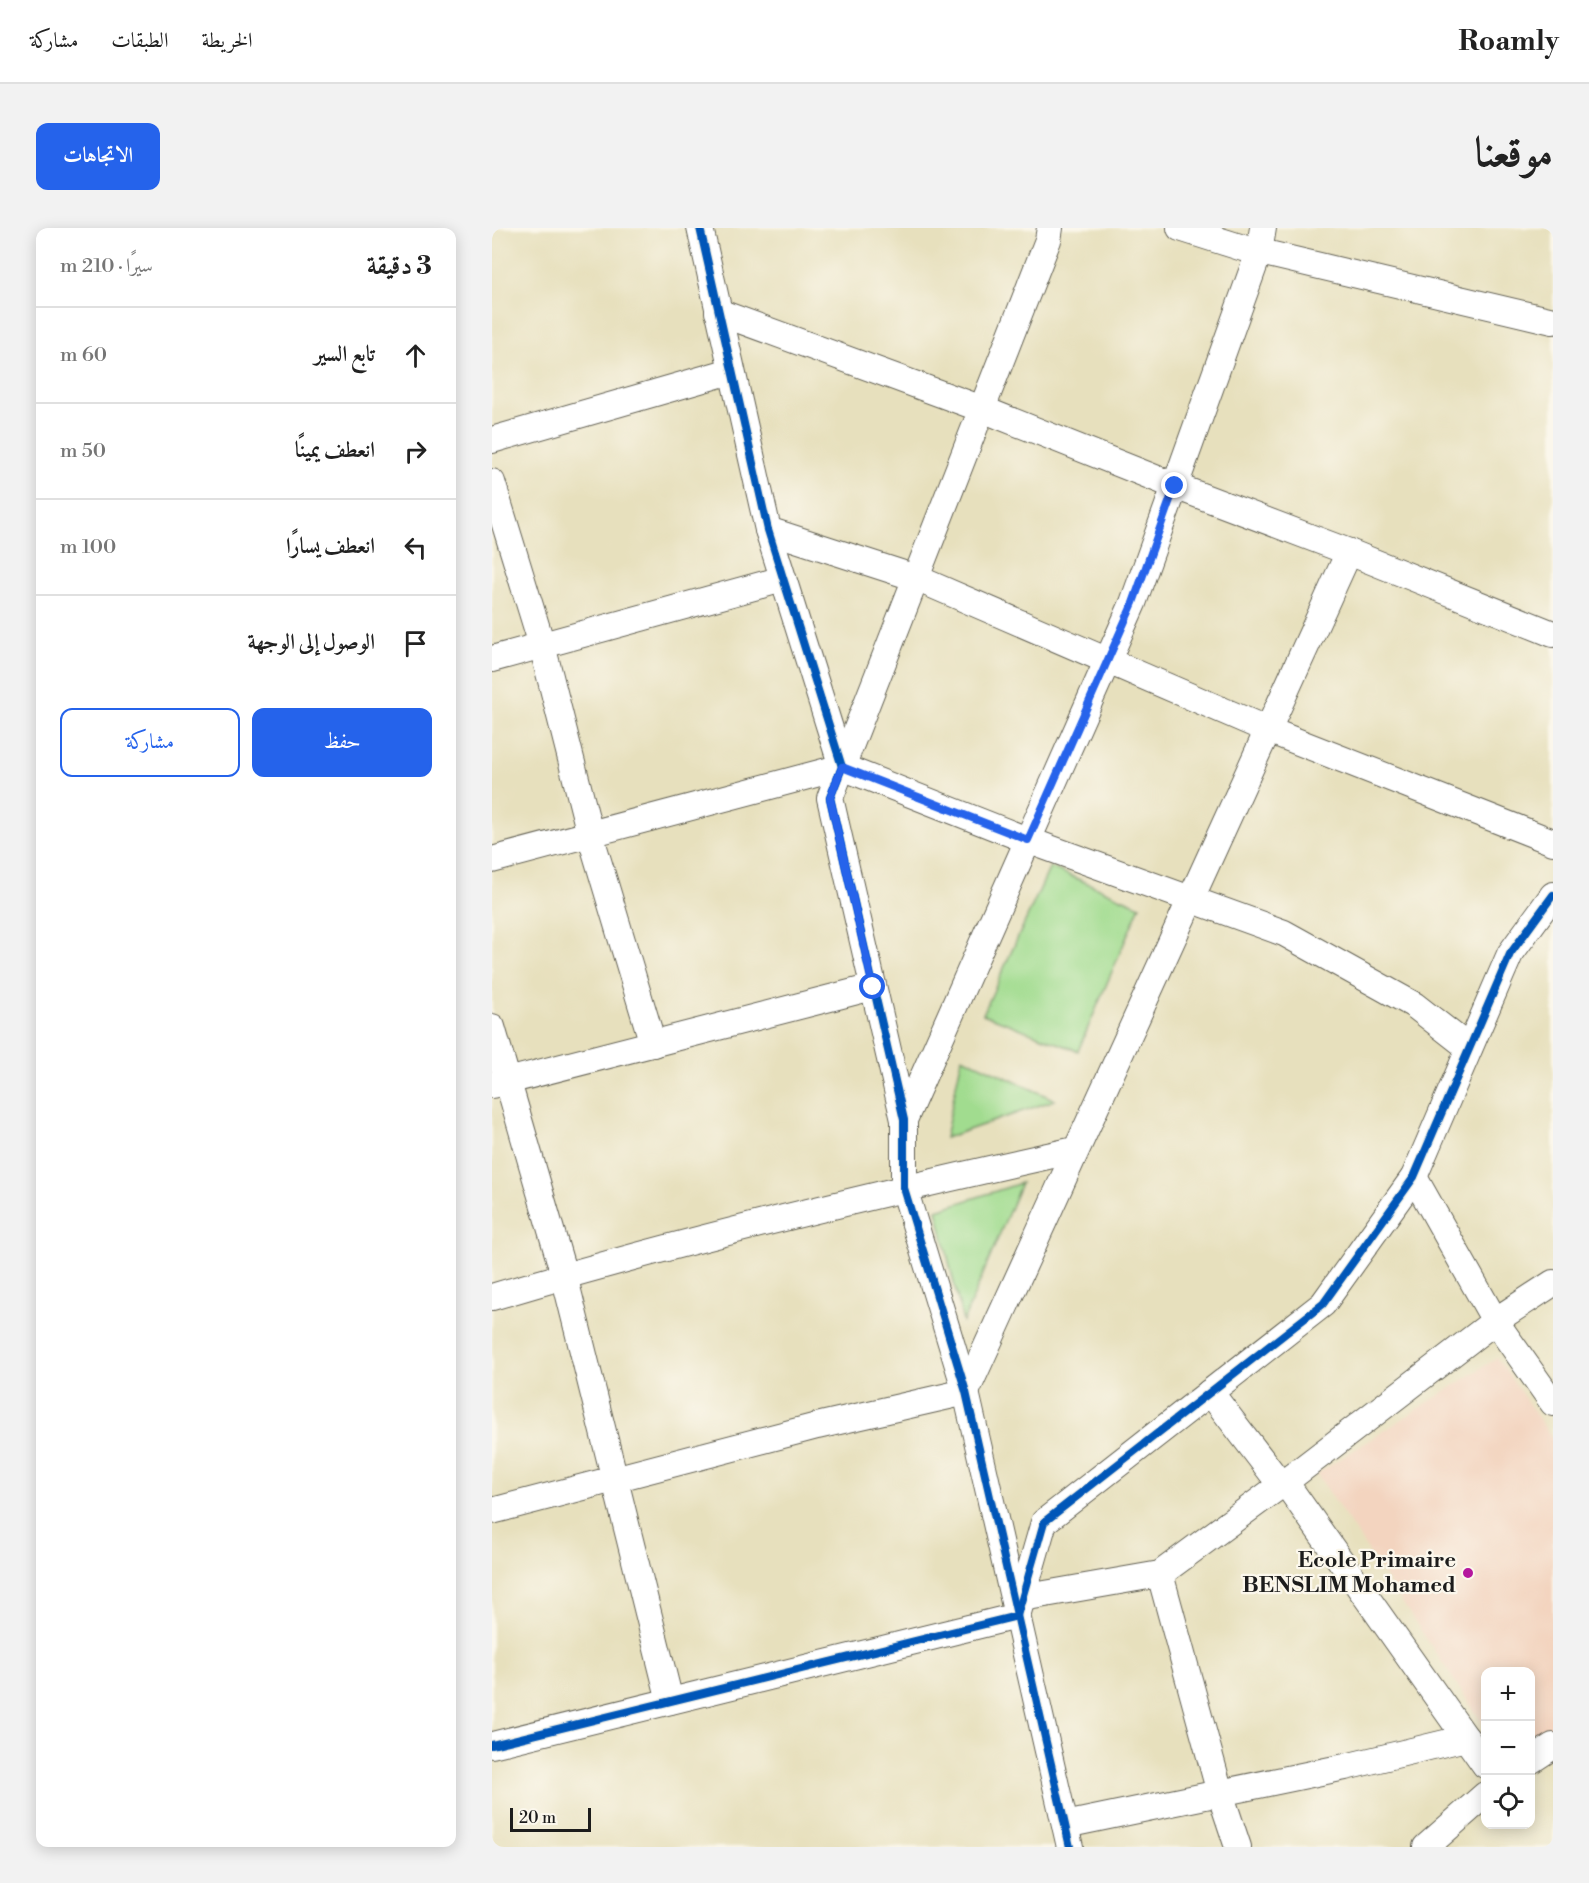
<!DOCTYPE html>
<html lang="ar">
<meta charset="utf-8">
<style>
body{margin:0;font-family:"Libre Bodoni",Amiri,serif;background:#f2f2f2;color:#222;direction:rtl}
.controls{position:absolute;right:18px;bottom:18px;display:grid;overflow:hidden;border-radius:12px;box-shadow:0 3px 15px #0003}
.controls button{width:54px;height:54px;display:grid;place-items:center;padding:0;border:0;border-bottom:2px solid #e0e0e0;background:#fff;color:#222;font:30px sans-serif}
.scale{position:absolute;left:18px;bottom:15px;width:81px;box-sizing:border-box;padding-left:6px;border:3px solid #1c1c1c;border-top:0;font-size:16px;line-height:21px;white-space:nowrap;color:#1c1c1c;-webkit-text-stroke:4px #fbf7ec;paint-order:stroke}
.stop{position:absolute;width:18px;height:18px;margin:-14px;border:4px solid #2563eb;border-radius:50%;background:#fff}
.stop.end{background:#2563eb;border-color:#fff;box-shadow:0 2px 6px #0008}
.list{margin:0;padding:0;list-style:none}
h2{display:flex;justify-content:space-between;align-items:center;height:78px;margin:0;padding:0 24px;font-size:26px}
h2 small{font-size:20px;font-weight:400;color:#767676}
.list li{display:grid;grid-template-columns:39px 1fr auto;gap:18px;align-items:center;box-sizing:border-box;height:96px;padding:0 24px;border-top:2px solid #e0e0e0}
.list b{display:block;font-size:22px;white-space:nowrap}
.list em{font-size:20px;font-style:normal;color:#767676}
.actions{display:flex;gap:12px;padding:18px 24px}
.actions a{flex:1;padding:14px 0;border:2px solid #2563eb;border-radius:12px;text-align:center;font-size:21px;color:#2563eb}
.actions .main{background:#2563eb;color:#fff}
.icon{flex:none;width:33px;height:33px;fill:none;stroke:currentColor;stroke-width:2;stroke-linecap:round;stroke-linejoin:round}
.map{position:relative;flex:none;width:1061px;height:1619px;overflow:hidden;direction:ltr;border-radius:12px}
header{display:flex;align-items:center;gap:36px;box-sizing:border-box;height:84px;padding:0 30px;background:#fff;border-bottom:2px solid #e0e0e0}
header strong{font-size:28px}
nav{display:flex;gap:33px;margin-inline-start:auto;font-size:21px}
.intro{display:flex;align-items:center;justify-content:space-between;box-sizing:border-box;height:144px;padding:0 36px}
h1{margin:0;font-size:42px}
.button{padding:15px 27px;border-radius:12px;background:#2563eb;color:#fff;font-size:21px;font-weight:700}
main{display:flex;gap:36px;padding:0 36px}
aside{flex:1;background:#fff;border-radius:12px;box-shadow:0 3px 15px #0003}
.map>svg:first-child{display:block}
.built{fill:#f3d4bf}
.green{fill:#a1dc8f;stroke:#5e7c56;stroke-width:1.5}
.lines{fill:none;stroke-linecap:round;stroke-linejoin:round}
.street-casing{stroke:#636154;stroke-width:28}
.street{stroke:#fff;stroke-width:26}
.cycleway-casing{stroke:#fbf7ec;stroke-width:11}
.cycleway{stroke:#0057b8;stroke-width:8}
.route{stroke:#2563eb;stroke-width:8}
.poi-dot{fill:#b5179e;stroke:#fbf7ec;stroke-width:2}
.labels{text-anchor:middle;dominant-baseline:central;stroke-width:4.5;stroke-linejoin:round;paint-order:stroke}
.poi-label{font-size:22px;font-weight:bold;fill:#1c1c1c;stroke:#fbf7ec;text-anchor:end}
</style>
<header>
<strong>Roamly</strong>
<nav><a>الخريطة</a><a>الطبقات</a><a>مشاركة</a></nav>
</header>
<div class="intro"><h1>موقعنا</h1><a class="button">الاتجاهات</a></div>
<main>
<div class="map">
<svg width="1061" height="1619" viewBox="0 0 1061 1619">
<rect width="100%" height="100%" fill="#fbf7ec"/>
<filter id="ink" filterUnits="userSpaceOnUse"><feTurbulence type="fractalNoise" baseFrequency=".0167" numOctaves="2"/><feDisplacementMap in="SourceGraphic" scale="12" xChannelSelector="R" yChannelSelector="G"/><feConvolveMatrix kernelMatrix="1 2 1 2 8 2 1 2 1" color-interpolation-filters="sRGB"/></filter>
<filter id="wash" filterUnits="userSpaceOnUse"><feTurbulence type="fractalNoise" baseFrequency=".008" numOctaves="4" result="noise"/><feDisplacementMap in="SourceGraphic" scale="24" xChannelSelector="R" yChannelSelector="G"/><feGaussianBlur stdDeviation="1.35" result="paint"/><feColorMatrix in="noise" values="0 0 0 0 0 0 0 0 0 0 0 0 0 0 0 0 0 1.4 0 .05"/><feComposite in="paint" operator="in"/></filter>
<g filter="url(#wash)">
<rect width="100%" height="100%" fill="#e7e0bd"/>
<path class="built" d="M 1005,1130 L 1061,1211 L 1061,1500 L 1039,1516 L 1038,1444 L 993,1444 L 993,1499 L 825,1246 Z"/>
<g class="green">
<path d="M 558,639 L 648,678 L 586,823 L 491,786 Z"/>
<path d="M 470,829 L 563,872 L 453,910 Z"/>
<path d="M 529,955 L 471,1094 L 445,982 Z"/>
</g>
</g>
<g filter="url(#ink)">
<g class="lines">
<defs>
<g id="street">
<path d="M 208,0 L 276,302 L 350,539 L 338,570 L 412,892 L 412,960 L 474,1164 L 578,1619"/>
<path d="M 688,0 L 751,20 L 1061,93"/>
<path d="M 226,84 L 490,181 L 683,258 L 857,324 L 1061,406"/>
<path d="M 0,212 L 239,143"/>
<path d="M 0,254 L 50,417 L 98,606 L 161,816"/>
<path d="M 276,302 L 424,350 L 776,502 L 1061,614"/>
<path d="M 0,431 L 291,351"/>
<path d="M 350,539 L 556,12 L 558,0"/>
<path d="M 0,632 L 350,539 L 535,612 L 792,705 L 922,777 L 977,820"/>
<path d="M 0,799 L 72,1047 L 178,1473"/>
<path d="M 0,857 L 381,759"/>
<path d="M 412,892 L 641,375 L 767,24 L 771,0"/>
<path d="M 922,949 L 1003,1093 L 1061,1055"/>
<path d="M 0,1069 C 192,1012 387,965 583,922"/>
<path d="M 718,1164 L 789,1257"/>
<path d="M 0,1283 L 325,1198 L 474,1164 L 857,324"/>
<path d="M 668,1346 L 728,1565 L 746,1619"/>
<path d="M 530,1370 L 668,1346 L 793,1254"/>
<path d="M 0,1517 L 525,1388 L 552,1294 L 831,1076 L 922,949 L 1018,726 L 1061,667"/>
<path d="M 1038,1533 L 1061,1518"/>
<path d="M 993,1537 L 793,1254 L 1003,1093 L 1061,1175"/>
<path d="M 573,1597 L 853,1539 L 974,1510"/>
<path d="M 934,1619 L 993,1567"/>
</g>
</defs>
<use href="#street" class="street-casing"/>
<use href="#street" class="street"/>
<defs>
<g id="cycleway">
<path d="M 208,0 L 276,302 L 350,539 L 338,570 L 412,892 L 412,960 L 474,1164 L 578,1619"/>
<path d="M 0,1517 L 525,1388 L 552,1294 L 831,1076 L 922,949 L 1018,726 L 1061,667"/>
</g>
</defs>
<use href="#cycleway" class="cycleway-casing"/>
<use href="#cycleway" class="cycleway"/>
</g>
</g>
<g class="lines" filter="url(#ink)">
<path class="route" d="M 381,759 L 338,570 L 350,539 L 536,612 L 641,375 L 683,258"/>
</g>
<circle class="poi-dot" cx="976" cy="1345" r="6"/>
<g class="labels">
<g class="poi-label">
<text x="964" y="1332">Ecole Primaire<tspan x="964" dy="25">BENSLIM Mohamed</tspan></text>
</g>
</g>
</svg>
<div class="controls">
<button>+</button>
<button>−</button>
<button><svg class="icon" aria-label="locate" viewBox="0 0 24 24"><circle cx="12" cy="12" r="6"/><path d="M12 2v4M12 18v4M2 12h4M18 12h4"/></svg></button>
</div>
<div class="scale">20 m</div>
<div class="stop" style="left:381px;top:759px"></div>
<div class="stop end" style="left:683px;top:258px"></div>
</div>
<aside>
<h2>3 دقيقة<small>سيرًا · 210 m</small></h2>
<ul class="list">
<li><svg class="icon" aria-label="ahead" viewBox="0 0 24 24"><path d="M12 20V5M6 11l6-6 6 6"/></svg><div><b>تابع السير</b></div><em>60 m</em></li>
<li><svg class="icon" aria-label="right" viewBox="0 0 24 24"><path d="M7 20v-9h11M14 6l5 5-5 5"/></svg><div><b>انعطف يمينًا</b></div><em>50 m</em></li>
<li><svg class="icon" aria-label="left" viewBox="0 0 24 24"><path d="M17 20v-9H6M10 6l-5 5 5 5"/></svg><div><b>انعطف يسارًا</b></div><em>100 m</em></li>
<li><svg class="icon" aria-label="arrive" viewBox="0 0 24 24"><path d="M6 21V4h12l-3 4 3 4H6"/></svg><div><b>الوصول إلى الوجهة</b></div></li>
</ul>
<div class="actions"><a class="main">حفظ</a><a>مشاركة</a></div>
</aside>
</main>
